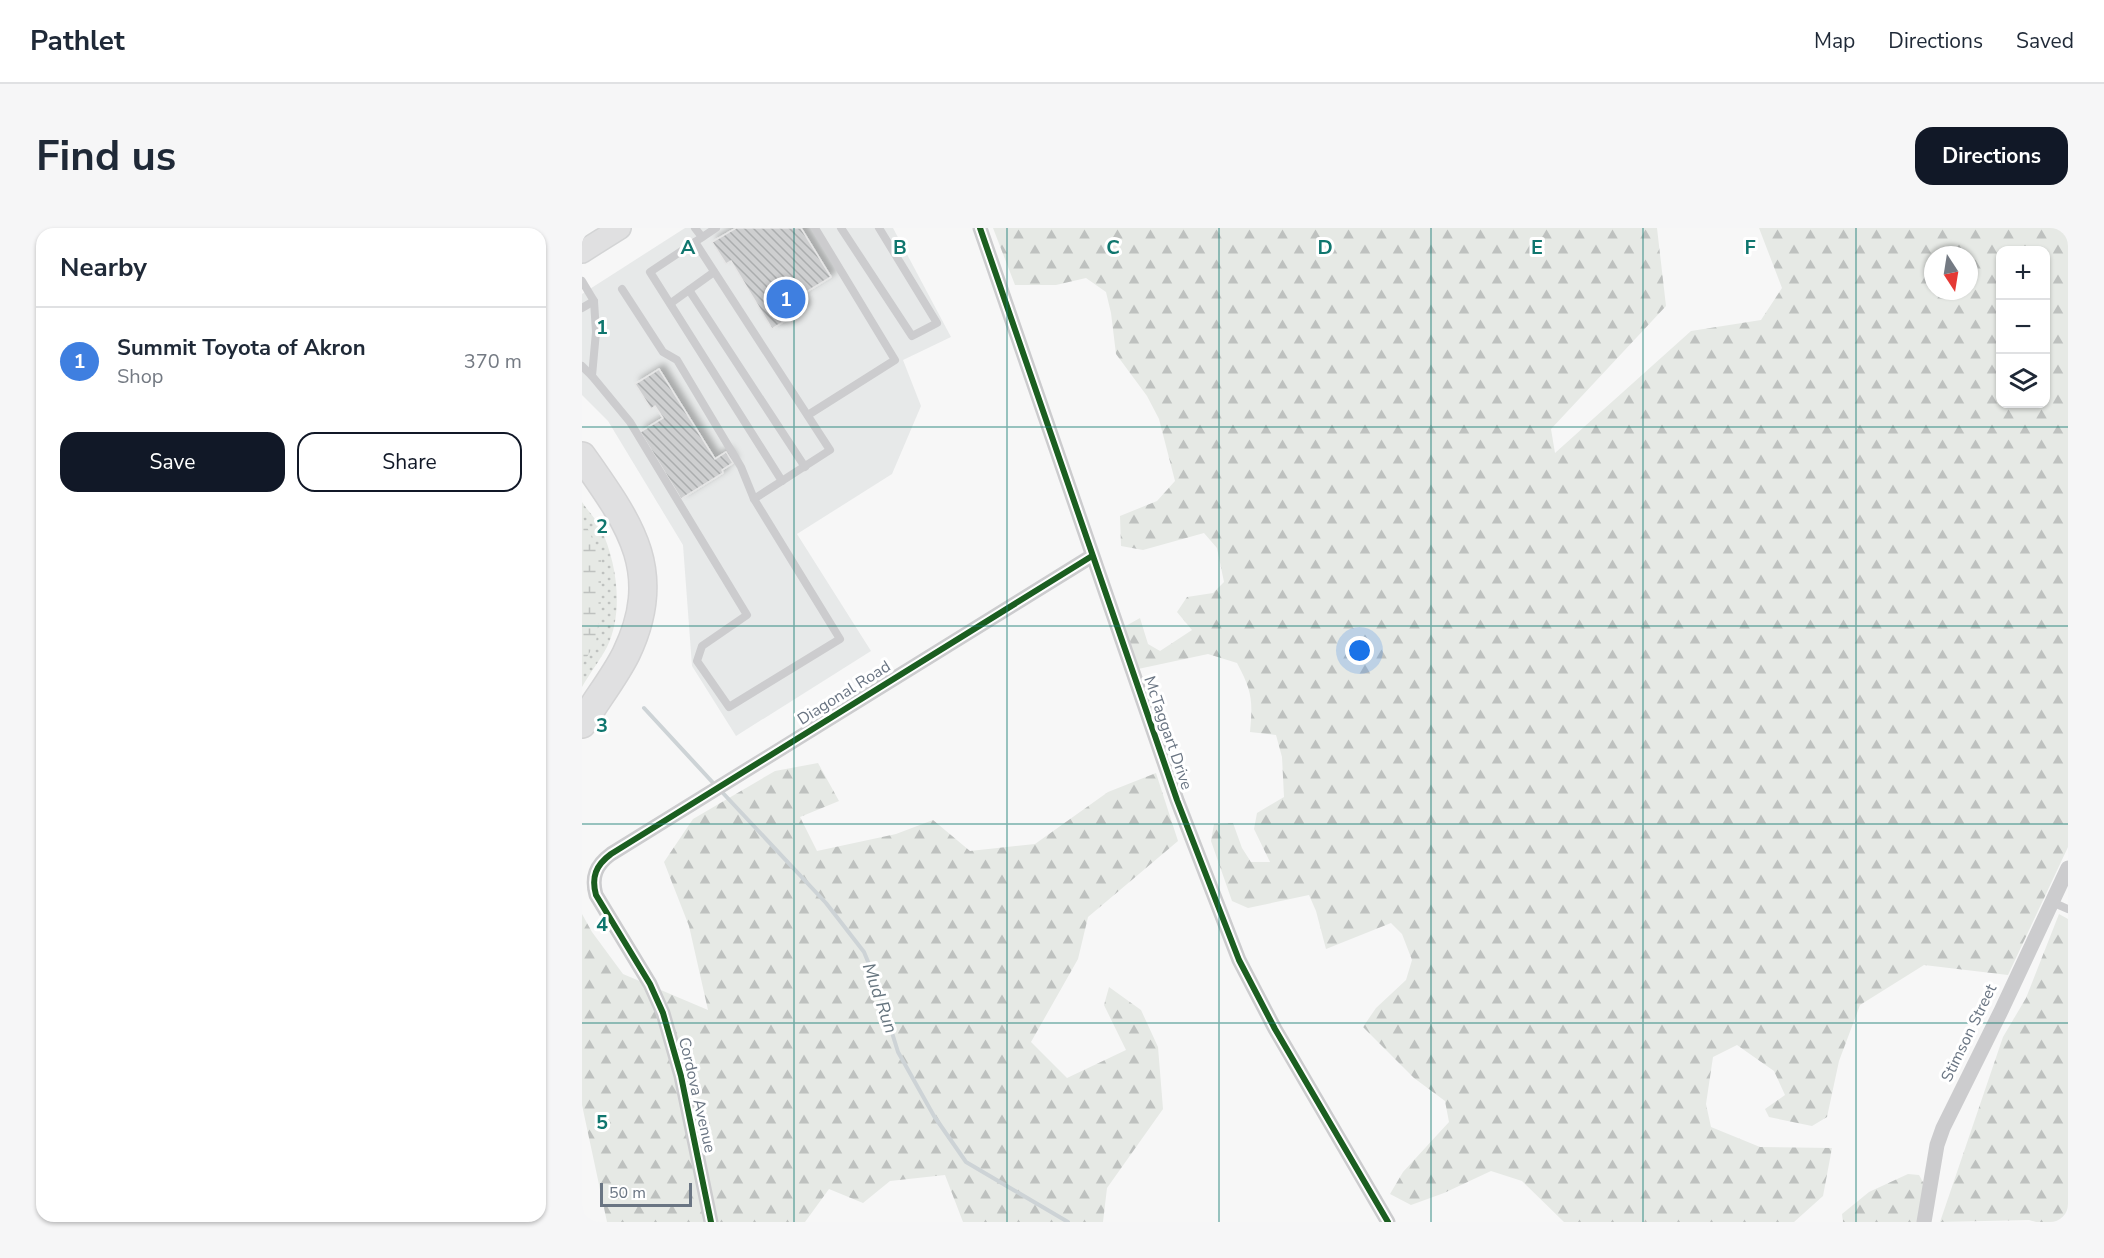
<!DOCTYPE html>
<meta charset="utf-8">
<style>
body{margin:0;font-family:"Nunito Sans",sans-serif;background:#f6f6f7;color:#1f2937}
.controls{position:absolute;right:18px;top:18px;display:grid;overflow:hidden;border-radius:12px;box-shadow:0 2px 4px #0004}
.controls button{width:54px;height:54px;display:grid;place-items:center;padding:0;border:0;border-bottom:2px solid #e0e1e3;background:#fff;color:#1f2937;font:30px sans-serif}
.compass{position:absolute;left:1342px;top:18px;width:54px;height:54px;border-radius:50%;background:#fff;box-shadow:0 2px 4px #0004;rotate:168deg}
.scale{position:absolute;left:18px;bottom:15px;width:92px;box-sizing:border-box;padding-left:6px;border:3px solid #6a7583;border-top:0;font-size:16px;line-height:21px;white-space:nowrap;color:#6a7583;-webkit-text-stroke:4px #fff;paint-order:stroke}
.you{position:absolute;left:778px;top:423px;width:21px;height:21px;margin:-15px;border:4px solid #fff;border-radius:50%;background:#1a73e8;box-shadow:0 0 0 9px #1a73e833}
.badge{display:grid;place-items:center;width:39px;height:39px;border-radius:50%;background:#111827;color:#fff;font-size:20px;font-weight:700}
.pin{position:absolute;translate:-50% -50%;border:3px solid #fff;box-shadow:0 2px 6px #0006}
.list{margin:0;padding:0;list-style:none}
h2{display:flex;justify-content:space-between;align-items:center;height:78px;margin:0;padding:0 24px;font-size:26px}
h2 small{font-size:20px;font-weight:400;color:#747a83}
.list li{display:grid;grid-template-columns:39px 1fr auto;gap:18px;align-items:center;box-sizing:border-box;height:108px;padding:0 24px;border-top:2px solid #e0e1e3}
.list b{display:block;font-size:22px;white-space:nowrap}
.list p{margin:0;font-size:20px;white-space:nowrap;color:#747a83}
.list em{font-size:20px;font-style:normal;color:#747a83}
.actions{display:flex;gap:12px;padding:18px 24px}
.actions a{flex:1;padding:14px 0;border:2px solid #111827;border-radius:18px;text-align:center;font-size:21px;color:#111827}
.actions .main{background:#111827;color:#fff}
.icon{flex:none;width:33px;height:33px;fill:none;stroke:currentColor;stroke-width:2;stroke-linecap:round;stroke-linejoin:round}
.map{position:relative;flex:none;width:1486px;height:994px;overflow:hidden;border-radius:18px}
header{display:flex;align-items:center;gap:36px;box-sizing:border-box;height:84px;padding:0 30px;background:#fff;border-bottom:2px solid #e0e1e3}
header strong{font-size:28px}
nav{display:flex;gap:33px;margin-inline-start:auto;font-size:21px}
.intro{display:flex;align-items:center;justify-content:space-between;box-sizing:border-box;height:144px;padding:0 36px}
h1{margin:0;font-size:42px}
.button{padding:15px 27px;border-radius:18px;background:#111827;color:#fff;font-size:21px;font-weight:700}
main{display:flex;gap:36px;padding:0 36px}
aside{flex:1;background:#fff;border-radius:18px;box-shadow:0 2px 4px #0004}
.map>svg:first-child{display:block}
.built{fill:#e7e9e9}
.green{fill:url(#green-dots)}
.forest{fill:url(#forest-firs);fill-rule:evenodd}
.wetland{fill:url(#wetland-marsh)}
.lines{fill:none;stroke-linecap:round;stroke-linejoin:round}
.stream{stroke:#cdd3d6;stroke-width:4}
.building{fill:url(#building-back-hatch);stroke:#e6e6e6;stroke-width:1.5;filter:url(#shadow)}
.secondary-casing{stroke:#d3d4d5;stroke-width:24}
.highway-casing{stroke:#d4d4d5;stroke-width:30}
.lane{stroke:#ccccce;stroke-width:8}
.street{stroke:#ccccce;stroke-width:15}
.secondary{stroke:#e0e0e1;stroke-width:21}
.highway{stroke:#e0e0e1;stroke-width:27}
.cycleway-casing{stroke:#fff;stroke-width:10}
.cycleway{stroke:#1b5e20;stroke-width:6}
.grid{fill:none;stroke:#0f766e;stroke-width:1.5;stroke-opacity:0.55}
.labels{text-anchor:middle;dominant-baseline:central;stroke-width:6;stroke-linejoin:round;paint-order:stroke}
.street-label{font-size:16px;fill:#6a7583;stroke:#fff}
.water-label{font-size:18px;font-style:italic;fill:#66757f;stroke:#fff}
.grid-label{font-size:20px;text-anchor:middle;font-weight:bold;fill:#0f766e;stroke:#fff;stroke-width:6;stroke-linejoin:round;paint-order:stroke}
</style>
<header>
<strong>Pathlet</strong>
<nav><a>Map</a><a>Directions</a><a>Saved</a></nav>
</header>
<div class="intro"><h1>Find us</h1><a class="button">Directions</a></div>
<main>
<aside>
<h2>Nearby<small></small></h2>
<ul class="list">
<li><span class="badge" style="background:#3f7fe0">1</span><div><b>Summit Toyota of Akron</b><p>Shop</p></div><em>370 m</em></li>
</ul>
<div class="actions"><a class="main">Save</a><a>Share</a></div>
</aside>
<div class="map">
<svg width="1486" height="994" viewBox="0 0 1486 994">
<defs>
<pattern id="green-dots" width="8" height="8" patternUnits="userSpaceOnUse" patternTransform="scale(1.5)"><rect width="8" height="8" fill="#e6e9e5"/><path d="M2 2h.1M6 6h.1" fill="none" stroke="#bec1bf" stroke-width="1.8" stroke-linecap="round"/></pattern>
<pattern id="forest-firs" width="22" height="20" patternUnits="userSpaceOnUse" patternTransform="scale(1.5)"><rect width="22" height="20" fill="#e6e9e5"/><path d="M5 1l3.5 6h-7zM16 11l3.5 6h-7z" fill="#bec1bf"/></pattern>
<pattern id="wetland-marsh" width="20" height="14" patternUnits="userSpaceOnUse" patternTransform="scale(1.5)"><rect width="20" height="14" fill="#e6e9e5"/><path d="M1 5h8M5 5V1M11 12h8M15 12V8" fill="none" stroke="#bec1bf"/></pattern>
<pattern id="building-back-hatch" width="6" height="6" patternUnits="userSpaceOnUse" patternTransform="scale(1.5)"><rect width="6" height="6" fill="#cecfd0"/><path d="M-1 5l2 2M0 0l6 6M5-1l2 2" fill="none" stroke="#abadae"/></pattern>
<filter id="shadow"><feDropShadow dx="5" dy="-5" stdDeviation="3" flood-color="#0004"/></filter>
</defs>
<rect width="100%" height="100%" fill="#f7f7f7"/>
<path class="built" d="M 103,0 L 311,0 L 369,109 L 321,132 L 339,178 L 310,246 L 215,306 L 289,423 L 154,508 L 110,438 L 101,317 L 26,193 L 0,167 L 0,66 Z"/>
<path class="green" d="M 0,274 C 6,283 14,291 19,301 C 35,335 42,384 25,419 C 18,432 8,445 0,459 Z"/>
<g class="forest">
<path d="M 411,0 L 1075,0 L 1084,78 L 969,201 L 973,225 L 1109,103 L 1179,92 L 1200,60 L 1177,0 L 1486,0 L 1486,619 L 1426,747 L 1342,737 L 1278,777 L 1257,833 L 1245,889 L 1230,898 L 1187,889 L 1183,881 L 1203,867 L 1192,843 L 1155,817 L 1131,829 L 1124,876 L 1129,899 L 1178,919 L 1250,920 L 1241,968 L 1212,994 L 982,994 L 940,953 L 909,943 L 862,965 L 829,977 L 808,966 L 821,944 L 867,894 L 863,873 L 832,850 L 781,799 L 794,780 L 824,752 L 830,732 L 820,706 L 809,695 L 744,721 L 734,683 L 727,667 L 666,680 L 650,673 L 629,613 L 632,596 L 651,595 L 660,620 L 669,634 L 688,634 L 672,601 L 675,585 L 702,569 L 700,529 L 694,507 L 668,504 C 671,472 670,463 655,435 L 626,426 L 556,441 L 542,399 L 558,390 L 566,416 L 578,423 L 610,402 L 595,384 L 605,369 L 631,365 L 642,354 L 635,320 L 622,305 L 561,322 L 539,318 L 538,288 L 575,273 L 593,253 L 577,191 L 565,168 L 534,126 L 529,85 L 524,64 L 504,50 L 474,57 L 433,57 ZM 1418,22 L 1464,22 L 1464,176 L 1418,176 ZM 1351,27 L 1387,27 L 1387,63 L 1351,63 Z"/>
<path d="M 236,535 L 257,573 L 218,589 L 235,623 L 314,606 L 351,592 L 388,623 L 453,616 L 526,564 L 574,545 L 596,613 L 506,689 L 496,731 L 449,814 L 485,850 L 544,822 L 522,777 L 527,759 L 559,782 L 576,819 L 581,881 L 525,960 L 521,994 L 381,994 L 363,947 L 308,953 L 281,975 L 247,961 L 223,994 L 25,994 L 0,877 L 0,686 L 10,704 L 41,746 L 126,782 L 107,698 L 82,634 L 111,591 L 193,543 Z"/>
<path d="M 1477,686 L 1486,691 L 1486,994 L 1454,994 L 1447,992 L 1358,994 L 1421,809 L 1444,770 Z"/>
<path d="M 1326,946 L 1337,947 L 1342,956 L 1336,994 L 1261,994 L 1260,986 L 1287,964 Z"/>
</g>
<path class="wetland" d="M 0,288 L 19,330 L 19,373 L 14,414 L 0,437 Z"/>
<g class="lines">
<g class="stream">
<path d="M 62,480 L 134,558"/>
<path d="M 139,563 L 244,675 L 282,724 L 294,753 L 316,824 L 352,888 L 384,934 L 486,994"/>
</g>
</g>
<g class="building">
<path d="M 154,0 L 219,0 L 249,49 L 216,69 L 223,80 L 190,101 L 149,33 L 144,36 L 130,14 Z"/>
<path d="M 77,141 L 133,231 L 144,224 L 151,235 L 140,242 L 141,245 L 99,271 L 58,204 L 81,190 L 73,178 L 69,181 L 53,156 Z"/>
</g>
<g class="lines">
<defs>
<path id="secondary" d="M 0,24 L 38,0"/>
<path id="highway" d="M 0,228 C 47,295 84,343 44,426 C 32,450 14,472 0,496"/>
</defs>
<use href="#secondary" class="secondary-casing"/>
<use href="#highway" class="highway-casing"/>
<g class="lane">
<path d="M 113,0 L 120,9"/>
<path d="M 134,0 L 113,14 L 248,222 L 172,271"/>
<path d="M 259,0 L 330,108 L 355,95 L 297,0"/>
<path d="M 113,14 L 68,44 L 200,253"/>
<path d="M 0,53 L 12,73 L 14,104 L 10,148 L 48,194 L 165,387 L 120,418 L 115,433 L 147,479 L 258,411 L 172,271 L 159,239 L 95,132 L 81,124 L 40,61"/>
<path d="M 107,62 L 223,239"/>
<path d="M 89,75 L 132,44"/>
<path d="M 0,80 L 12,73"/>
<path d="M 0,138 L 10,148"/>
<path d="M 226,187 L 313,132 L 233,0"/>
<path d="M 1470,674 L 1486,681"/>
</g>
<g class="street">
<path d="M 398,0 L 595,572 L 657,732 L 693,801 L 806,994"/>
<path d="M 129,994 L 99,848 L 81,785 L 68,756 L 14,667 C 9,649 14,637 29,626 L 510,328"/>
<path d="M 1342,994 L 1355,917 L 1361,900 L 1419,783 L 1486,640"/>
</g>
<use href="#secondary" class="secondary"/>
<use href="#highway" class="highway"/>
<defs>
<g id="cycleway">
<path d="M 398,0 L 595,572 L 657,732 L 693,801 L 806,994"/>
<path d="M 129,994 L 99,848 L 81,785 L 68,756 L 14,667 C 9,649 14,637 29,626 L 510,328"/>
</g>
</defs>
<use href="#cycleway" class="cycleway-casing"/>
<use href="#cycleway" class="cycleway"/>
</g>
<path class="grid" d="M 212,0 L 212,994M 425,0 L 425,994M 637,0 L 637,994M 849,0 L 849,994M 1061,0 L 1061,994M 1274,0 L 1274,994M 0,199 L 1486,199M 0,398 L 1486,398M 0,596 L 1486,596M 0,795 L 1486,795"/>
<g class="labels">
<g class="street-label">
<text transform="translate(262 465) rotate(-32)">Diagonal Road</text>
<text transform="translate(586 505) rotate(71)">McTaggart Drive</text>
<text transform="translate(1387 805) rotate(-64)">Stimson Street</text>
<text transform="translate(115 867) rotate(77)">Cordova Avenue</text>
</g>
<g class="water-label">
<text transform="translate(298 770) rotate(71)">Mud Run</text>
</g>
</g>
<g class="grid-label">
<text x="106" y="26">A</text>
<text x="318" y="26">B</text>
<text x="531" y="26">C</text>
<text x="743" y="26">D</text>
<text x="955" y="26">E</text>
<text x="1168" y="26">F</text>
<text x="20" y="106">1</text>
<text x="20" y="305">2</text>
<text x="20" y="504">3</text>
<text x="20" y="703">4</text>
<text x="20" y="901">5</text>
</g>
</svg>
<div class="controls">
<button>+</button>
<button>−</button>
<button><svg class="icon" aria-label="layers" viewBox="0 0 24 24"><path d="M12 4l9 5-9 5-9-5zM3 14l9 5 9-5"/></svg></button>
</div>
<svg class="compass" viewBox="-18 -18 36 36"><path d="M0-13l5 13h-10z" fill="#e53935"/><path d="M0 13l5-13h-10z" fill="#747a83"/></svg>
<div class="scale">50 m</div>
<div class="you"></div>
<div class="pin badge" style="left:204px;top:71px;background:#3f7fe0">1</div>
</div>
</main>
